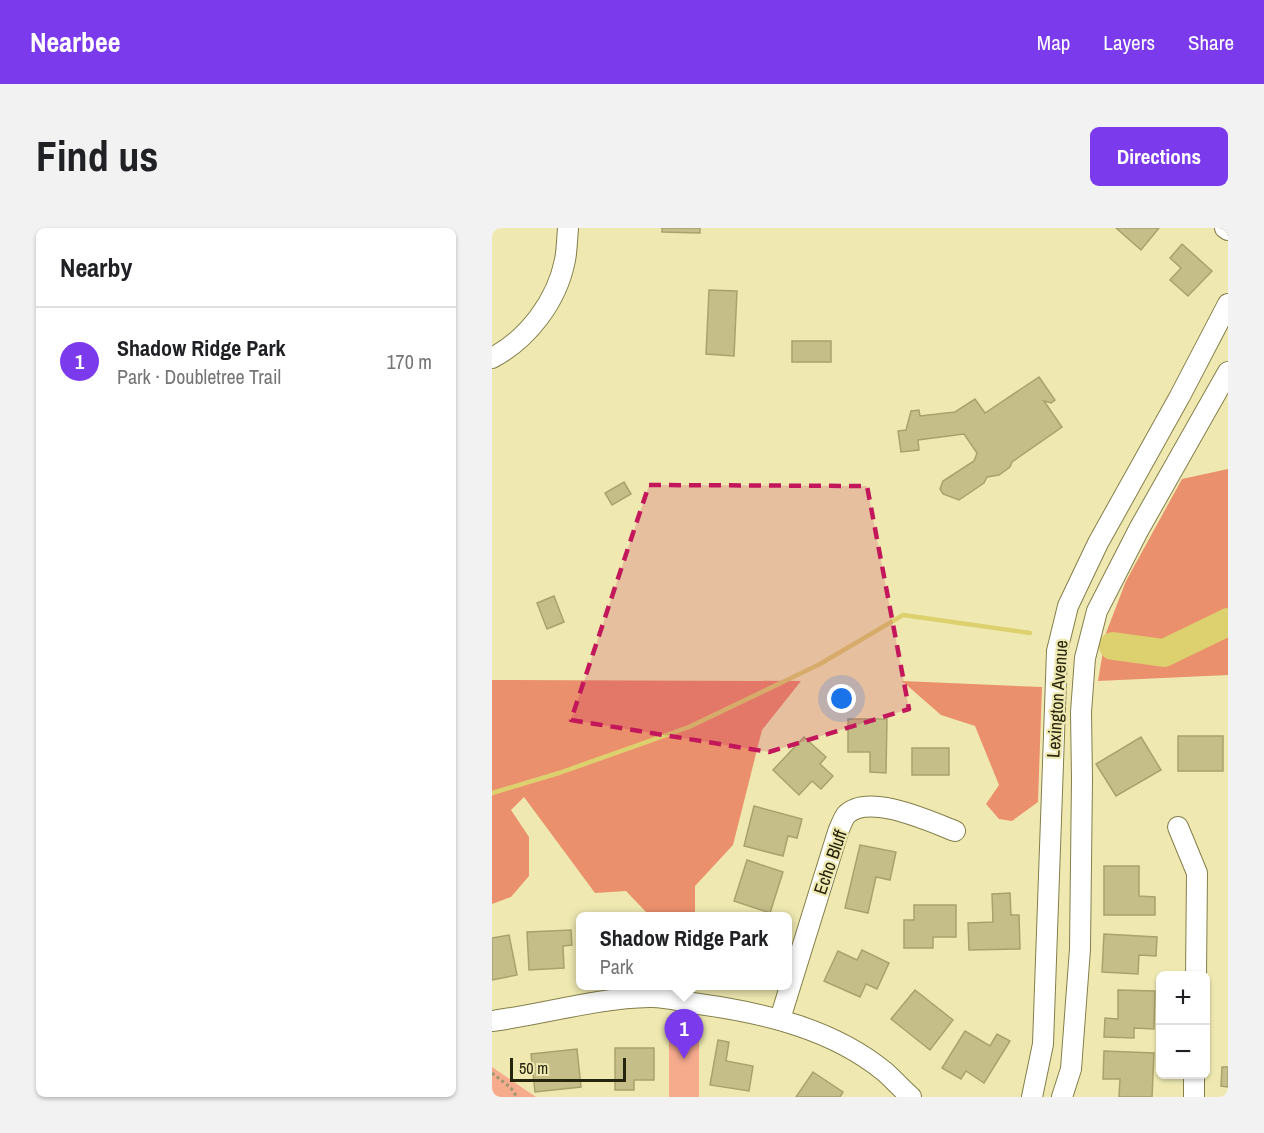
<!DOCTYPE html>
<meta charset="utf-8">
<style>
body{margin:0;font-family:"Archivo Narrow",sans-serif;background:#f2f2f2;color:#202124}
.controls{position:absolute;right:18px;bottom:18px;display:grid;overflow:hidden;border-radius:9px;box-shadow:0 2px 4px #0004}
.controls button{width:54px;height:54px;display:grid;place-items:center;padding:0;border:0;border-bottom:2px solid #e0e0e0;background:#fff;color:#202124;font:30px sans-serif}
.scale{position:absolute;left:18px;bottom:15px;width:116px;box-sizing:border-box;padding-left:6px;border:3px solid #27240e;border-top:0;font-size:16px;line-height:21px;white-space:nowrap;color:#27240e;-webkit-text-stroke:4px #efe9b1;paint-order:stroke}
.you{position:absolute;left:350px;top:471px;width:21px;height:21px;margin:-15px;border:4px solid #fff;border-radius:50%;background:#1a73e8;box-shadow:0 0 0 9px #1a73e833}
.badge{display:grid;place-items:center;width:39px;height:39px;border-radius:50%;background:#7c3aed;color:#fff;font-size:20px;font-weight:700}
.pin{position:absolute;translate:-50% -50px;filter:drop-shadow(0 2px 3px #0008)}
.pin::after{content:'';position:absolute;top:32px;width:21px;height:18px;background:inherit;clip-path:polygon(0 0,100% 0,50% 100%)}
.popup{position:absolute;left:84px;top:684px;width:216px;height:78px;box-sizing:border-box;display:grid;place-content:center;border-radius:9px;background:#fff;filter:drop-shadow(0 2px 4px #0005);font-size:20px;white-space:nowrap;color:#757577}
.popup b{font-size:22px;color:#202124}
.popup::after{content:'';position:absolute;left:50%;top:100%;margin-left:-12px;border:12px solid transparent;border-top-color:#fff}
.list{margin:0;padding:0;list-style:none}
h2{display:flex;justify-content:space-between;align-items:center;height:78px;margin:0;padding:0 24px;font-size:26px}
h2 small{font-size:20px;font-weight:400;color:#757577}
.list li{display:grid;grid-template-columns:39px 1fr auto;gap:18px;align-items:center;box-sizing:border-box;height:108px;padding:0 24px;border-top:2px solid #e0e0e0}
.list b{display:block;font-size:22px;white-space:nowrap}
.list p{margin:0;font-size:20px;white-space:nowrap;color:#757577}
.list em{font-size:20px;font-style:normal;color:#757577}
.map{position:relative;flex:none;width:736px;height:869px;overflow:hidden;border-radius:9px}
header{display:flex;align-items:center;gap:36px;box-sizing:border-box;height:84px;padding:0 30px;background:#7c3aed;color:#fff}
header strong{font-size:28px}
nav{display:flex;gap:33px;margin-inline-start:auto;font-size:21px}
.intro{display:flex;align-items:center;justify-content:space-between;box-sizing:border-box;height:144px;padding:0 36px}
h1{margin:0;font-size:42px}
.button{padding:15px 27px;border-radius:9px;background:#7c3aed;color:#fff;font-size:21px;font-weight:700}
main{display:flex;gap:36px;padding:0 36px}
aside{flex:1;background:#fff;border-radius:9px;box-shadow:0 2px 4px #0004}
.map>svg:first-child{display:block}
.green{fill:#f6ab8d}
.forest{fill:#eb906c}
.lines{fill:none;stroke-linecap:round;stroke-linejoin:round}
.stream{stroke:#ddd16f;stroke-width:4.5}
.river{stroke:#ddd16f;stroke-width:28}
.building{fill:#c5be88;stroke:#a8a26d;stroke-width:1.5}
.minor-casing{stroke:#847e4a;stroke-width:22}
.path{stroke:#9c976d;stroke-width:3;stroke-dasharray:3 3;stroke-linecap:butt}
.minor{stroke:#fff;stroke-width:20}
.marked{fill:#c2185b;fill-opacity:0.2;stroke:#c2185b;stroke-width:4.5;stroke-dasharray:12 8;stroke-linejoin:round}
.labels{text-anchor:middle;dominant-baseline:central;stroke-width:4.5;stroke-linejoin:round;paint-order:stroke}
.street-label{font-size:18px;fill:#27240e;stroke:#efe9b1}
</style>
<header>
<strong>Nearbee</strong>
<nav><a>Map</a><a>Layers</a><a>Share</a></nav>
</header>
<div class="intro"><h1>Find us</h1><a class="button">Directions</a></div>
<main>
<aside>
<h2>Nearby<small></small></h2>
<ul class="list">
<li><span class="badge">1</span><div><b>Shadow Ridge Park</b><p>Park · Doubletree Trail</p></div><em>170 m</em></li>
</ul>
</aside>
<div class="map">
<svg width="736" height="869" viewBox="0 0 736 869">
<rect width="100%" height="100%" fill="#efe9b1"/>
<g class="green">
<path d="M 177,791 L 207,793 L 207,869 L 177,869 Z"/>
<path d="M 0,839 L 44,869 L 0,869 Z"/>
</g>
<g class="forest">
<path d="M 736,241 L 736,447 L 606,453 L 614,405 L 634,353 L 690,251 Z"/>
<path d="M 0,452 L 309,453 L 270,502 L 241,617 L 203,658 L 203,688 L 155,688 L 155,685 L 134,663 L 103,665 L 32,569 L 19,582 L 37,609 L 37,648 L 19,669 L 0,676 Z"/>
<path d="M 410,453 L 550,459 L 546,574 L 520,593 L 507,591 L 494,576 L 507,557 L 483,498 L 449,487 Z"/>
</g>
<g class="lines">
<path class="stream" d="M 0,565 L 67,545 L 197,499 L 328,436 L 411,387 L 538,405"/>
<path class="river" d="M 621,418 L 672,425 L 736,394"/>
</g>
<g class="building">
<path d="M 170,0 L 208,0 L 208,5 L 170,4 Z"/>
<path d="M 624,0 L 667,0 L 649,22 Z"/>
<path d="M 690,16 L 720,43 L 696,68 L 678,52 L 689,40 L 678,30 Z"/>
<path d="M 217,62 L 245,63 L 242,128 L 214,126 Z"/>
<rect x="300" y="113" width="39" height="21"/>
<path d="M 547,149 L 563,172 L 559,175 L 552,173 L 570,199 L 520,234 L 518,239 L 507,247 L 495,249 L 492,255 L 467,272 L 451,266 L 448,261 L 451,253 L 482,233 L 485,225 L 472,206 L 426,212 L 427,222 L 409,224 L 406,203 L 414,202 L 419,183 L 427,182 L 428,188 L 463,184 L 483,171 L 493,185 Z"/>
<path d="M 132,254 L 139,266 L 120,277 L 113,265 Z"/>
<path d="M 62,368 L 72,394 L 55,401 L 45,375 Z"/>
<path d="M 356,491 L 395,491 L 394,545 L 378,544 L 378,524 L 356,524 Z"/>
<rect x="686" y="508" width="45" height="35"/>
<path d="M 312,509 L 334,529 L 328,536 L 341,548 L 329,561 L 320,553 L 307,567 L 281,542 Z"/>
<path d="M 649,509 L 669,542 L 624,568 L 604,536 Z"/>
<rect x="420" y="520" width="37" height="27"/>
<path d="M 262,578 L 310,591 L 305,610 L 296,608 L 291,628 L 252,618 Z"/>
<path d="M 368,617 L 404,624 L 398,652 L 384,649 L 376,685 L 353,680 Z"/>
<path d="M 255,632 L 291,644 L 278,685 L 242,673 Z"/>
<path d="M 612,638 L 647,638 L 647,668 L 663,669 L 663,687 L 612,687 Z"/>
<path d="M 518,665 L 519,687 L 527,687 L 528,721 L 477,722 L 476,695 L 501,694 L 500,666 Z"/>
<path d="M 422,677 L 464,677 L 464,709 L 441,709 L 441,720 L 412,720 L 412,692 L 422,692 Z"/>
<path d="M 79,702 L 80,717 L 71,718 L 72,740 L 37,742 L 35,704 Z"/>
<path d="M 612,706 L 665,709 L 664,728 L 647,727 L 646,746 L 610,744 Z"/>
<path d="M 17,707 L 25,747 L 0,752 L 0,710 Z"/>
<path d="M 370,722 L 397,735 L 385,761 L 374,756 L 368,769 L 332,753 L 346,723 L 365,732 Z"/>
<path d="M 423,762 L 461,792 L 438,822 L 399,791 Z"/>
<path d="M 626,762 L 663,763 L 662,801 L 642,800 L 642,810 L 612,809 L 613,790 L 626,791 Z"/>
<path d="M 473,803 L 498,818 L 505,806 L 518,813 L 492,855 L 474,843 L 469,851 L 450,840 Z"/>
<path d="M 226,812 L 237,814 L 234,833 L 261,838 L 257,863 L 218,857 Z"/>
<path d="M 123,820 L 162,820 L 162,852 L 142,852 L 142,862 L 123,862 Z"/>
<path d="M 85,821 L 89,859 L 43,864 L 39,826 Z"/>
<path d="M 612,823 L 662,825 L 660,869 L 627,869 L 628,851 L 611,851 Z"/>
<path d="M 730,839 L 736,839 L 736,859 L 729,858 Z"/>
<path d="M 321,844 L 351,864 L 348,869 L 304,869 Z"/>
</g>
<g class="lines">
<defs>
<g id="minor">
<path d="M 733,0 L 736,2"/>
<path d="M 0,130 C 36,111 65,73 73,32 C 75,22 75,11 76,0"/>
<path d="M 686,599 L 705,645 L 704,748"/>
<path d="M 288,791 L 346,604 C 348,599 351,591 354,587 C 376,564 439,594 463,603"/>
<path d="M 0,793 C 53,786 104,770 157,769 C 173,768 191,774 207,776 C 272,785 341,801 393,844 C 402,852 410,861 419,869"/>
<path d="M 540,869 L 551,816 L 565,423 L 576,378 L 606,315 L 688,168 L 736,76"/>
<path d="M 570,869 L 579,841 L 588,721 L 590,551 L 589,484 L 593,430 L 605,383 L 647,301 L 736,144"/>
<path d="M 702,869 L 702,846"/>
</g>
</defs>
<use href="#minor" class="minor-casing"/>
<path class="path" d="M 0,845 L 19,860 L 25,869"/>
<use href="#minor" class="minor"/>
</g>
<path class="marked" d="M 157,257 L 375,258 L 417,481 L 277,524 L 79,492 Z"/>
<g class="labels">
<g class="street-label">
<text transform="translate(565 471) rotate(-86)">Lexington Avenue</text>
<text transform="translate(338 634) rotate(-71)">Echo Bluff</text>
</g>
</g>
</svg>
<div class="controls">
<button>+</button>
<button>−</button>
</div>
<div class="scale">50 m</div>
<div class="you"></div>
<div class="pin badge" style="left:192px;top:831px">1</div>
<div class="popup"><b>Shadow Ridge Park</b>Park</div>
</div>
</main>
